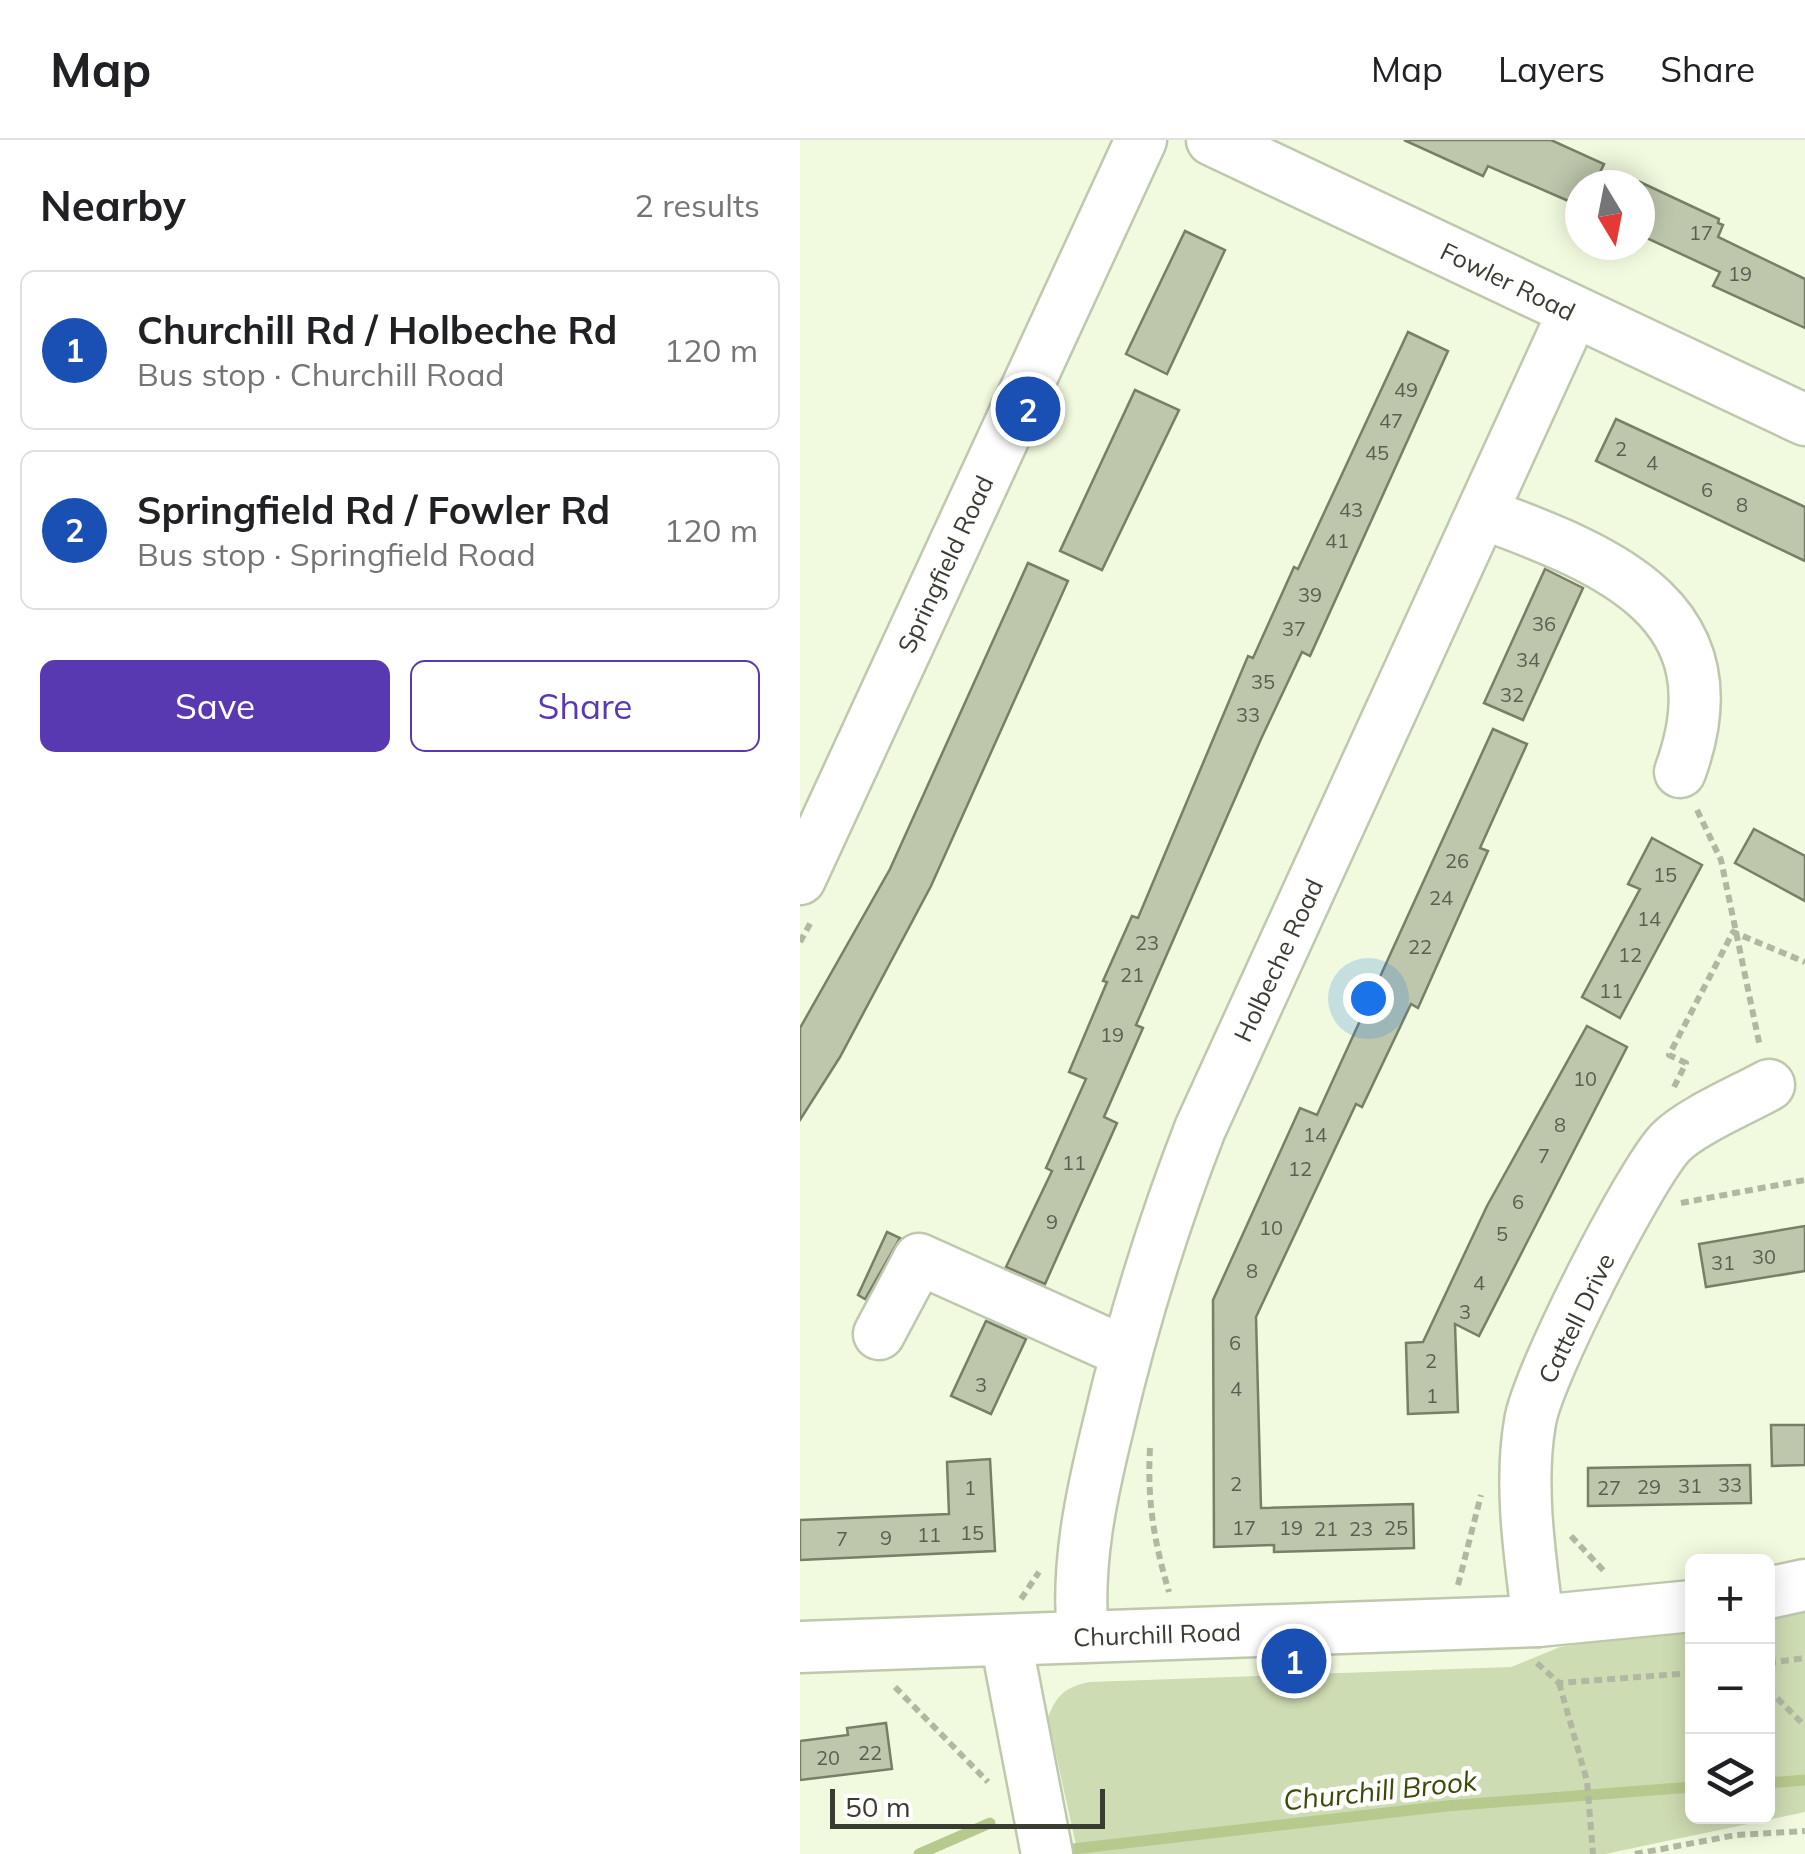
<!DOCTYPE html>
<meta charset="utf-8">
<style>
body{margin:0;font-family:Mulish,sans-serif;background:#f6f6f6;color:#202124}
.controls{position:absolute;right:30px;bottom:30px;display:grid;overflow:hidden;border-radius:15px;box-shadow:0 5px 25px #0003}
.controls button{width:90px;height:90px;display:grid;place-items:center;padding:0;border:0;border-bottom:2px solid #e0e0e0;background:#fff;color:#202124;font:50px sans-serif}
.compass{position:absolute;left:765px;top:30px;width:90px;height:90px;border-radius:50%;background:#fff;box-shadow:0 5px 25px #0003;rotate:170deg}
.scale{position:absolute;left:30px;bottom:25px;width:275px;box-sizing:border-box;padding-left:10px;border:5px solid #383c31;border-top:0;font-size:28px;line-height:35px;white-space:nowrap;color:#383c31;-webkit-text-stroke:8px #fff;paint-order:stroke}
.you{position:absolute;left:568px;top:858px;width:35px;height:35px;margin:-25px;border:8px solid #fff;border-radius:50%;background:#1a73e8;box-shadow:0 0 0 15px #1a73e833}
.badge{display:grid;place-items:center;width:65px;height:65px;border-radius:50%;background:#5939b1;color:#fff;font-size:32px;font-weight:700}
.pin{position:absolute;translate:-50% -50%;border:5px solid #fff;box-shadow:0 2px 10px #0006}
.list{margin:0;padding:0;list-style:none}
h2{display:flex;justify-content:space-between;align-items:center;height:130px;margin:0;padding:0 40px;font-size:42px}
h2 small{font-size:32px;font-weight:400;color:#757577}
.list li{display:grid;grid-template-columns:65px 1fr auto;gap:30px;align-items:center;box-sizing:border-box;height:160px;margin:0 20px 20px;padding:0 20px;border:2px solid #e0e0e0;border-radius:15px}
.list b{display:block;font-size:38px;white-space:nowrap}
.list p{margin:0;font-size:32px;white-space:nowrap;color:#757577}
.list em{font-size:32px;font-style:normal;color:#757577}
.actions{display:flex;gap:20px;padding:30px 40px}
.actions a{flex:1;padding:22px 0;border:2px solid #5939b1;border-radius:15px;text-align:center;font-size:35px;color:#5939b1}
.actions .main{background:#5939b1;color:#fff}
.icon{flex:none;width:55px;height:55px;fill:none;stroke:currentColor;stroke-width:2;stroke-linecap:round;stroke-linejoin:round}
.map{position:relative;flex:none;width:1005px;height:1714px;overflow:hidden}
header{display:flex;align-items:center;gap:60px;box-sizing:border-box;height:140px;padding:0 50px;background:#fff;border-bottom:2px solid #e0e0e0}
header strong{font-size:48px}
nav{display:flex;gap:55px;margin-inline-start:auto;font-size:35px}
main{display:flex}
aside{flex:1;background:#fff}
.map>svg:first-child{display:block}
.green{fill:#cedcb3}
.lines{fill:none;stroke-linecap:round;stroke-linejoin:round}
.stream{stroke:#b7ca8e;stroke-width:11}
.building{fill:#bec7ac;stroke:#777f66;stroke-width:2.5}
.minor-casing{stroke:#bec8ad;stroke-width:55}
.path{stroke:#b1b8a2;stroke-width:6;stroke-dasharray:8 5;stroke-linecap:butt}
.minor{stroke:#fff;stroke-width:50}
.labels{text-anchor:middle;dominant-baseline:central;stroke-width:9;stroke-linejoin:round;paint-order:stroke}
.number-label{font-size:20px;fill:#5a5f50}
.street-label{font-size:25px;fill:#383c31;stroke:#fff}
.water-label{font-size:28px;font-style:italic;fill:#3b4a05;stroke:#fff}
</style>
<header>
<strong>Map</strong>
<nav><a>Map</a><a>Layers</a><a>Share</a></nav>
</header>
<main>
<aside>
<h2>Nearby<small>2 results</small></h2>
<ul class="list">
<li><span class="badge" style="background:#1a4fb4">1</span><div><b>Churchill Rd / Holbeche Rd</b><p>Bus stop · Churchill Road</p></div><em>120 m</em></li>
<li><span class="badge" style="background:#1a4fb4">2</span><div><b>Springfield Rd / Fowler Rd</b><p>Bus stop · Springfield Road</p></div><em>120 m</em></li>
</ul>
<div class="actions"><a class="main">Save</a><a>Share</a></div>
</aside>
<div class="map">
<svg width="1005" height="1714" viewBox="0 0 1005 1714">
<rect width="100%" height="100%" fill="#f1fade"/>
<path class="green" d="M 1005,1466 L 1005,1672 L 805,1714 L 278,1714 L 248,1578 C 256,1555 266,1547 289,1542 L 711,1527 L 760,1507 L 892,1487 L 892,1676 L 968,1676 L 968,1474 Z"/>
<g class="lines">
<g class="stream">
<path d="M 968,1643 L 1005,1640"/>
<path d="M 273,1709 L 646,1666 L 892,1647"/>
<path d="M 119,1714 L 190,1683"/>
</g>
</g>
<g class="building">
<path d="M 604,0 L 751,0 L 804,24 L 794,45 L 780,45 L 780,66 L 688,26 L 683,36 Z"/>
<path d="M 840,42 L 919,79 L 918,83 L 923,85 L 918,97 L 1005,139 L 1005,188 L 913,146 L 920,132 L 840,95 Z"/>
<path d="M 385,91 L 425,110 L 367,234 L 326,214 Z"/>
<path d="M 608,192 L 648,211 L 510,516 L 502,512 L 461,599 L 336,885 L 343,888 L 304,977 L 317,983 L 245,1144 L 206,1127 L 252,1031 L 246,1028 L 286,939 L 269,932 L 307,842 L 303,841 L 332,776 L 338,778 L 448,516 L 453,518 L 494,427 L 498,429 Z"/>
<path d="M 335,250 L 379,270 L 302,430 L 260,411 Z"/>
<path d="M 816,279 L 1005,367 L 1005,421 L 796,321 Z"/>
<path d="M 228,423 L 268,441 L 131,746 L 40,917 L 0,980 L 0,888 L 90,729 Z"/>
<path d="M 745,429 L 783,448 L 723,580 L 684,563 Z"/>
<path d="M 693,589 L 727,604 L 680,708 L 688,711 L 618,868 L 611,864 L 562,967 L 556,964 L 456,1177 L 461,1368 L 613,1364 L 614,1408 L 474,1412 L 474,1405 L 414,1407 L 413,1160 L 500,968 L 517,975 Z"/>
<path d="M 954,689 L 1005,716 L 1005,761 L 935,723 Z"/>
<path d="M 852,698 L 902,725 L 820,878 L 782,857 L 840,749 L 828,744 Z"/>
<path d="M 787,886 L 827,907 L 679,1196 L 655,1184 L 658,1272 L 608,1274 L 606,1203 L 623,1202 L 687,1066 Z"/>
<path d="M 1005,1086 L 1005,1131 L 906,1147 L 899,1104 Z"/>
<path d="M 87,1092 L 100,1098 L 65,1159 L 58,1155 Z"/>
<path d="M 186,1181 L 226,1199 L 191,1274 L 151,1256 Z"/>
<path d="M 971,1285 L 1005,1285 L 1005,1325 L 972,1326 Z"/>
<path d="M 190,1319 L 195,1411 L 0,1420 L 0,1380 L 149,1374 L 147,1322 Z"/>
<path d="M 950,1325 L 951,1363 L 788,1366 L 788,1328 Z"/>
<path d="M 86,1583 L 92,1629 L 0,1640 L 0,1601 L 48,1595 L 47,1588 Z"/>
</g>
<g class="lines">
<defs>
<g id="minor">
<path d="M 412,0 L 1005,280"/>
<path d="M 684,374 C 810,420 939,472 880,632"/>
<path d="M 0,739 L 341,0"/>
<path d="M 79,1194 L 119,1119 L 325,1212"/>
<path d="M 968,1453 L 1005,1445"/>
<path d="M 738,1481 C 730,1417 719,1345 730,1282 C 737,1236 838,1038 870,1003 C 890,982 942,960 969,945"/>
<path d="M 283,1497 C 276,1425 291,1356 308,1287 C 332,1184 362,1087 400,989 L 773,173"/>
<path d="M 206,1501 L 247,1714"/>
<path d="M 0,1507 L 738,1481 L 892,1466"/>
</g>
</defs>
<use href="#minor" class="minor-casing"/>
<g class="path">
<path d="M 897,670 L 921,720 L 960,907"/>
<path d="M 0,802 L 12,780"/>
<path d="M 874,947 L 886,923 L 869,915 L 933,792 L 1005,822"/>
<path d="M 881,1063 L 1005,1040"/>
<path d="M 350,1308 C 347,1360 354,1402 369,1452"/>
<path d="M 771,1396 L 804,1431"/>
<path d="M 919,1422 L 945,1417"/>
<path d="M 658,1445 L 681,1355"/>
<path d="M 221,1459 L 239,1432"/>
<path d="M 737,1523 L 759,1543 L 892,1533"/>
<path d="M 968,1523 L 1005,1518"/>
<path d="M 759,1543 L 787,1641 L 793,1714"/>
<path d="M 95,1547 L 188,1642"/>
<path d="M 968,1549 L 1005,1586"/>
<path d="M 835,1714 L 936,1695 L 1005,1691"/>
</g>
<use href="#minor" class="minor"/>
</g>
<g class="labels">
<g class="number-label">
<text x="901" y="92">17</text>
<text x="940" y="133">19</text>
<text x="606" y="249">49</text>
<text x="591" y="280">47</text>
<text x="821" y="308">2</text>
<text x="577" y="312">45</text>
<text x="852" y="322">4</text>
<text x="907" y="349">6</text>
<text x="942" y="364">8</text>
<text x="551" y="369">43</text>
<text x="537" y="400">41</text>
<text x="510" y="454">39</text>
<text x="744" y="483">36</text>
<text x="494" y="488">37</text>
<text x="728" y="519">34</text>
<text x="463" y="541">35</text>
<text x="712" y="554">32</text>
<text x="448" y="574">33</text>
<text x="657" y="720">26</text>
<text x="865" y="734">15</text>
<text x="641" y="757">24</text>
<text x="849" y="778">14</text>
<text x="347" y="802">23</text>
<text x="620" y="806">22</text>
<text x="830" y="814">12</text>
<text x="332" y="834">21</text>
<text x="811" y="850">11</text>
<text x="312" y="894">19</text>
<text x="785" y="938">10</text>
<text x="760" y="984">8</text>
<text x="515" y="994">14</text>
<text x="744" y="1015">7</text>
<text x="274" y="1022">11</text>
<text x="500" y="1028">12</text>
<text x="718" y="1061">6</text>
<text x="252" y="1081">9</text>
<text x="471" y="1087">10</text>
<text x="702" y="1093">5</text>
<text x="964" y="1116">30</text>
<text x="923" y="1122">31</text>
<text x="452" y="1130">8</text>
<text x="679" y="1142">4</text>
<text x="665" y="1171">3</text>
<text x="435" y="1202">6</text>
<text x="631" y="1220">2</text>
<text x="181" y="1244">3</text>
<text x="436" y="1248">4</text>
<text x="632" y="1255">1</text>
<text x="436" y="1343">2</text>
<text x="930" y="1344">33</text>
<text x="890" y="1345">31</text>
<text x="849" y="1346">29</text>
<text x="170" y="1347">1</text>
<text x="809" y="1347">27</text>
<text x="444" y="1387">17</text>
<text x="491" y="1387">19</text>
<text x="596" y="1387">25</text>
<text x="526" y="1388">21</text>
<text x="561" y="1388">23</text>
<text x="172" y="1392">15</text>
<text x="129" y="1394">11</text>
<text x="86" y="1397">9</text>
<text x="42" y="1398">7</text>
<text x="70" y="1612">22</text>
<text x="28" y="1617">20</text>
</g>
<g class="street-label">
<text transform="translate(708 141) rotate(26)">Fowler Road</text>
<text transform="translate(145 424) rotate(-65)">Springfield Road</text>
<text transform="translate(478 820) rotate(-65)">Holbeche Road</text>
<text transform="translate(776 1178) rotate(-64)">Cattell Drive</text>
<text transform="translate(357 1494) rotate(-2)">Churchill Road</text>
</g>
<g class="water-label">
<text transform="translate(580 1650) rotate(-6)">Churchill Brook</text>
</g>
</g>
</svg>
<div class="controls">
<button>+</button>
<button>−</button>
<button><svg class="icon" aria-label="layers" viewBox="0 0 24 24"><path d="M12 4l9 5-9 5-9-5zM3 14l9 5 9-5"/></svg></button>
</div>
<svg class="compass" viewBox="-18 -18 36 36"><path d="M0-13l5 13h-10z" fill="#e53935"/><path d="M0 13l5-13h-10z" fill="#757577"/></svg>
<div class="scale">50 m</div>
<div class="you"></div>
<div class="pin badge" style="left:494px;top:1521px;background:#1a4fb4">1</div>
<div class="pin badge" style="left:228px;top:269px;background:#1a4fb4">2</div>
</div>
</main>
